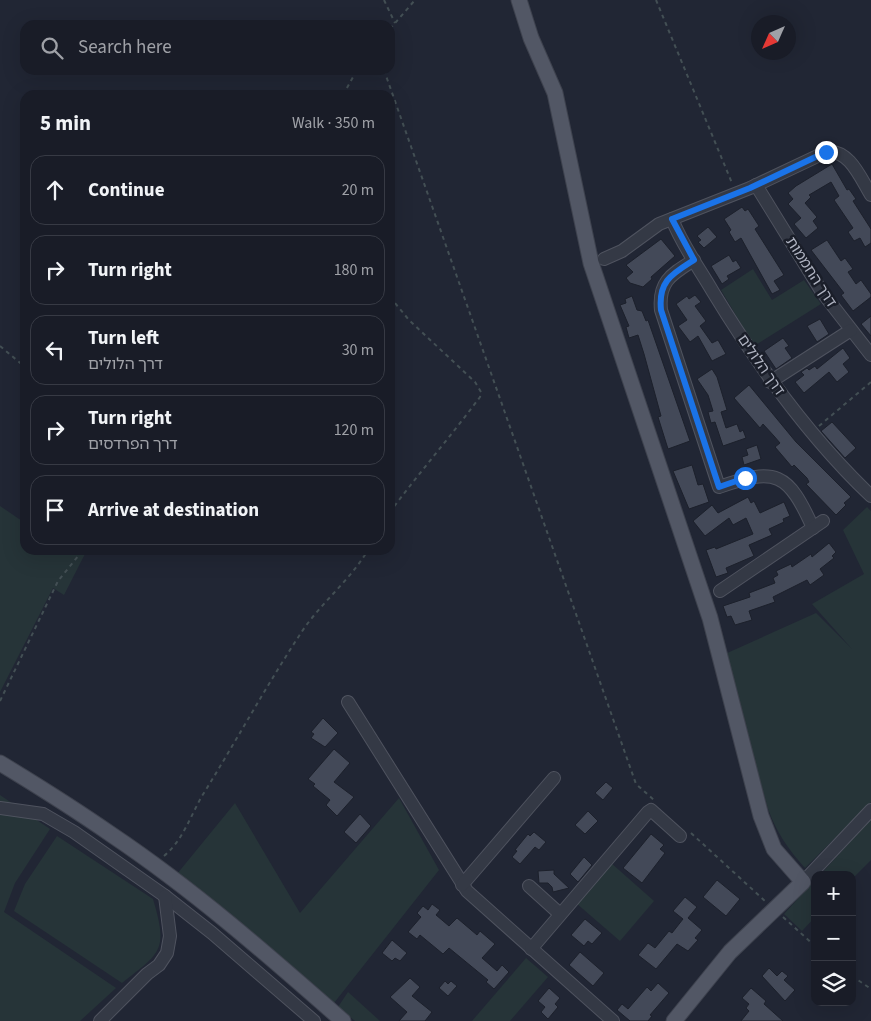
<!DOCTYPE html>
<meta charset="utf-8">
<style>
body{margin:0;font-family:"Source Sans 3","Noto Sans Hebrew",sans-serif;background:#262933;color:#f1f3f6}
.controls{position:absolute;right:15px;bottom:15px;display:grid;overflow:hidden;border-radius:10px;box-shadow:0 5px 20px #0002}
.controls button{width:45px;height:45px;display:grid;place-items:center;padding:0;border:0;border-bottom:1px solid #373a44;background:#191c27;color:#f1f3f6;font:25px sans-serif}
.compass{position:absolute;left:751px;top:15px;width:45px;height:45px;border-radius:50%;background:#191c27;box-shadow:0 5px 20px #0002;rotate:225deg}
.stop{position:absolute;width:15px;height:15px;margin:-11px;border:4px solid #1a73e8;border-radius:50%;background:#fff}
.stop.end{background:#1a73e8;border-color:#fff;box-shadow:0 1px 5px #0008}
.list{margin:0;padding:0;list-style:none}
h2{display:flex;justify-content:space-between;align-items:center;height:65px;margin:0;padding:0 20px;font-size:21px}
h2 small{font-size:16px;font-weight:400;color:#9fa1a7}
.list li{display:grid;grid-template-columns:32px 1fr auto;gap:15px;align-items:center;box-sizing:border-box;height:70px;margin:0 10px 10px;padding:0 10px;border:1px solid #373a44;border-radius:15px}
.list b{display:block;font-size:19px;white-space:nowrap}
.list p{margin:0;font-size:16px;white-space:nowrap;color:#9fa1a7}
.list em{font-size:16px;font-style:normal;color:#9fa1a7}
.icon{flex:none;width:28px;height:28px;fill:none;stroke:currentColor;stroke-width:2;stroke-linecap:round;stroke-linejoin:round}
.map{position:relative;flex:none;width:871px;height:1021px;overflow:hidden}
.search{position:absolute;background:#191c27;box-shadow:0 5px 20px #0002;left:20px;top:20px;width:375px;height:55px;display:flex;align-items:center;gap:12px;box-sizing:border-box;padding:0 18px;border-radius:15px;color:#9fa1a7;font-size:19px}
.panel{position:absolute;background:#191c27;box-shadow:0 5px 20px #0002;left:20px;top:90px;width:375px;height:465px;border-radius:15px}
.map>svg:first-child{display:block}
.green{fill:#263438}
.building{fill:#434958;stroke:#1c202b}
.lines{fill:none;stroke-linecap:round;stroke-linejoin:round}
.minor-casing{stroke:#4f535f;stroke-width:14}
.major-casing{stroke:#3e424e;stroke-width:17}
.path{stroke:#434f54;stroke-width:2;stroke-dasharray:4 4;stroke-linecap:butt}
.minor{stroke:#343945;stroke-width:12}
.major{stroke:#525765;stroke-width:15}
.route{stroke:#1a73e8;stroke-width:6}
.labels{text-anchor:middle;dominant-baseline:central;stroke-width:5;stroke-linejoin:round;paint-order:stroke}
.street-label{font-size:15px;fill:#afb3c1;stroke:#1a1e29}
</style>
<div class="map">
<svg width="871" height="1021" viewBox="0 0 871 1021">
<rect width="100%" height="100%" fill="#212634"/>
<g class="green">
<path d="M 753,269 L 772,300 L 804,280 L 821,304 L 754,346 L 721,290 Z"/>
<path d="M 0,506 L 25,523 L 25,550 L 87,550 L 64,595 L 53,588 L 0,692 Z"/>
<path d="M 867,507 L 871,511 L 871,802 L 805,868 C 788,849 777,833 768,809 L 725,654 L 816,613 L 852,649 L 812,604 L 864,574 L 843,530 Z"/>
<path d="M 0,795 L 50,829 L 15,883 L 4,912 L 116,988 L 80,1021 L 0,1021 Z"/>
<path d="M 399,798 L 439,870 L 334,1003 L 177,874 L 235,803 L 300,913 Z"/>
<path d="M 871,819 L 871,860 L 852,879 L 852,875 L 820,875 Z"/>
<path d="M 57,836 L 153,899 C 168,950 162,952 122,983 L 14,911 L 25,884 Z"/>
<path d="M 611,863 L 654,901 L 620,941 L 576,903 Z"/>
<path d="M 815,880 L 815,917 L 802,931 L 784,914 Z"/>
<path d="M 526,958 L 548,977 L 510,1021 L 472,1021 Z"/>
<path d="M 348,992 L 380,1021 L 355,1021 L 338,1007 Z"/>
</g>
<g class="building">
<path d="M 832,164 L 847,190 L 849,189 L 856,199 L 853,201 L 871,229 L 871,243 L 865,247 L 860,238 L 854,241 L 848,232 L 853,228 L 834,200 L 839,196 L 831,182 L 809,195 L 811,197 L 805,203 L 817,217 L 813,221 L 818,228 L 806,238 L 794,224 L 801,218 L 788,204 L 793,199 L 788,193 L 796,186 Z"/>
<path d="M 742,207 L 745,211 L 748,209 L 759,226 L 755,229 L 784,275 L 774,281 L 780,290 L 772,294 L 741,238 L 735,242 L 729,232 L 731,230 L 724,219 Z"/>
<path d="M 708,227 L 717,237 L 704,248 L 698,242 L 701,240 L 697,236 Z"/>
<path d="M 661,239 L 675,256 L 651,277 L 652,279 L 643,287 L 630,283 L 626,278 L 633,272 L 626,265 Z"/>
<path d="M 827,240 L 841,261 L 845,258 L 853,269 L 848,272 L 856,284 L 861,280 L 871,294 L 871,297 L 853,311 L 841,295 L 844,293 L 811,250 Z"/>
<path d="M 729,255 L 733,262 L 736,260 L 741,268 L 727,276 L 729,279 L 722,284 L 711,266 Z"/>
<path d="M 695,295 L 701,302 L 695,306 L 706,321 L 700,326 L 712,343 L 718,340 L 726,354 L 712,361 L 698,336 L 690,342 L 678,326 L 687,320 L 676,304 L 687,296 L 689,299 Z"/>
<path d="M 632,296 L 637,310 L 642,311 L 646,321 L 648,320 L 690,441 L 668,449 L 658,417 L 661,416 L 644,354 L 638,335 L 629,338 L 626,327 L 629,326 L 620,305 L 626,303 L 625,299 Z"/>
<path d="M 871,316 L 871,336 L 861,324 Z"/>
<path d="M 820,319 L 829,334 L 817,342 L 807,326 Z"/>
<path d="M 783,338 L 789,346 L 785,348 L 792,358 L 776,369 L 764,351 Z"/>
<path d="M 843,348 L 850,358 L 843,364 L 849,372 L 837,382 L 829,372 L 804,393 L 795,382 L 804,375 L 801,372 L 807,368 L 809,370 L 815,366 L 817,369 Z"/>
<path d="M 712,369 L 717,377 L 727,410 L 721,412 L 726,428 L 737,424 L 740,432 L 743,430 L 746,438 L 723,446 L 715,422 L 711,423 L 708,412 L 713,411 L 708,395 L 697,379 Z"/>
<path d="M 749,385 L 796,442 L 851,497 L 844,503 L 846,505 L 836,515 L 806,484 L 809,482 L 807,478 L 794,465 L 792,467 L 775,447 L 780,443 L 774,436 L 763,424 L 760,428 L 734,398 Z"/>
<path d="M 832,422 L 856,448 L 845,458 L 821,431 Z"/>
<path d="M 757,445 L 761,459 L 744,465 L 742,457 L 748,455 L 746,449 Z"/>
<path d="M 692,465 L 698,485 L 703,484 L 709,502 L 689,509 L 673,471 Z"/>
<path d="M 748,497 L 751,503 L 754,501 L 760,513 L 784,502 L 790,516 L 783,519 L 784,522 L 769,529 L 772,535 L 749,545 L 754,556 L 726,568 L 728,573 L 716,577 L 706,550 L 715,547 L 716,549 L 753,534 L 746,518 L 733,525 L 729,518 L 705,536 L 693,521 L 712,505 L 718,513 Z"/>
<path d="M 829,543 L 836,552 L 832,556 L 834,558 L 820,569 L 824,575 L 810,585 L 807,580 L 773,597 L 775,602 L 749,611 L 752,620 L 735,625 L 731,616 L 727,617 L 723,606 L 750,597 L 749,593 L 775,583 L 773,578 L 778,575 L 776,571 L 791,564 L 792,567 L 811,554 L 812,557 Z"/>
<path d="M 323,718 L 338,733 L 325,747 L 311,738 L 314,734 L 311,732 Z"/>
<path d="M 334,749 L 350,763 L 334,782 L 354,797 L 337,816 L 326,805 L 330,800 L 313,786 L 315,784 L 308,779 Z"/>
<path d="M 606,782 L 613,788 L 603,800 L 595,793 Z"/>
<path d="M 588,811 L 598,821 L 585,834 L 575,825 Z"/>
<path d="M 360,814 L 371,826 L 356,843 L 344,832 Z"/>
<path d="M 534,832 L 546,842 L 539,850 L 535,847 L 520,864 L 512,857 L 517,851 L 515,850 L 528,834 L 530,836 Z"/>
<path d="M 651,834 L 664,845 L 660,849 L 665,853 L 642,883 L 623,868 Z"/>
<path d="M 584,857 L 592,865 L 578,882 L 570,874 Z"/>
<path d="M 554,870 L 554,874 L 569,888 L 553,892 L 552,887 L 548,883 L 539,883 L 538,871 Z"/>
<path d="M 717,880 L 740,899 L 726,916 L 703,897 Z"/>
<path d="M 685,897 L 697,907 L 688,918 L 702,930 L 695,938 L 698,940 L 688,951 L 677,944 L 656,969 L 638,955 L 648,943 L 655,948 L 669,931 L 672,933 L 683,919 L 673,911 Z"/>
<path d="M 432,904 L 440,910 L 436,915 L 449,926 L 457,918 L 477,935 L 480,931 L 495,944 L 482,958 L 497,971 L 502,965 L 509,972 L 494,989 L 486,982 L 488,980 L 449,948 L 443,954 L 420,935 L 417,939 L 408,932 L 421,917 L 417,913 L 423,906 L 428,910 Z"/>
<path d="M 585,919 L 602,933 L 592,944 L 588,941 L 584,946 L 571,935 Z"/>
<path d="M 392,940 L 407,953 L 400,961 L 395,958 L 392,961 L 382,953 Z"/>
<path d="M 580,952 L 604,973 L 593,986 L 569,965 Z"/>
<path d="M 769,968 L 777,976 L 782,971 L 788,976 L 784,980 L 795,990 L 785,1001 L 762,976 Z"/>
<path d="M 410,978 L 420,987 L 412,996 L 432,1012 L 425,1021 L 399,1021 L 407,1012 L 390,997 Z"/>
<path d="M 445,981 L 448,984 L 451,981 L 457,986 L 448,996 L 439,988 Z"/>
<path d="M 658,983 L 669,993 L 650,1015 L 652,1016 L 648,1021 L 630,1021 L 617,1010 L 622,1004 L 628,1009 L 647,987 L 651,991 Z"/>
<path d="M 549,988 L 560,998 L 555,1004 L 558,1007 L 548,1019 L 541,1012 L 545,1007 L 538,1001 Z"/>
<path d="M 751,988 L 766,1001 L 764,1004 L 783,1021 L 741,1021 L 749,1011 L 746,1008 L 749,1004 L 742,998 Z"/>
</g>
<g class="lines">
<defs>
<g id="minor">
<path d="M 756,185 L 822,292 L 871,355"/>
<path d="M 672,219 C 682,245 699,268 713,292 C 758,366 808,436 871,496"/>
<path d="M 604,259 L 622,251 L 659,224 L 750,188 L 826,152 C 849,148 861,179 871,195"/>
<path d="M 694,260 C 672,274 658,281 661,310 L 719,487 C 776,467 788,472 813,528"/>
<path d="M 770,382 L 851,330"/>
<path d="M 720,591 L 823,521"/>
<path d="M 348,702 L 467,891 L 613,1021"/>
<path d="M 0,808 L 43,814 L 74,832 L 165,896 L 212,933 L 314,1021"/>
<path d="M 803,882 L 871,810"/>
<path d="M 462,885 L 554,778"/>
<path d="M 529,886 L 560,914"/>
<path d="M 531,949 L 648,812 L 651,810 L 680,836"/>
<path d="M 100,1021 L 147,974 L 159,965 L 167,953 L 170,936 L 165,896"/>
</g>
<g id="major">
<path d="M 519,0 L 531,38 L 555,93 L 591,263 L 710,618 L 761,816 L 774,849 L 803,882 L 730,952 L 674,1021"/>
<path d="M 0,763 C 38,786 76,810 112,835 C 194,890 269,956 343,1021"/>
</g>
</defs>
<use href="#minor" class="minor-casing"/>
<use href="#major" class="major-casing"/>
<g class="path">
<path d="M 384,0 L 395,23"/>
<path d="M 656,0 L 732,183"/>
<path d="M 390,29 L 415,0"/>
<path d="M 384,70 L 636,784 L 654,800"/>
<path d="M 343,95 L 357,70"/>
<path d="M 390,297 L 409,320 L 475,382 L 481,392 L 480,397 C 451,436 419,473 390,512"/>
<path d="M 0,346 L 25,367"/>
<path d="M 819,426 L 871,382"/>
<path d="M 0,701 L 58,581 L 83,550"/>
<path d="M 691,833 L 765,901"/>
<path d="M 164,856 C 183,840 190,817 202,796 C 235,743 265,688 299,636 C 319,604 349,582 368,550"/>
<path d="M 783,917 L 815,946"/>
<path d="M 852,976 L 871,989"/>
</g>
<use href="#minor" class="minor"/>
<use href="#major" class="major"/>
</g>
<g class="lines">
<path class="route" d="M 745,478 L 719,487 L 661,310 C 658,281 672,274 694,260 L 672,219 L 750,188 L 826,152"/>
</g>
<g class="labels">
<g class="street-label">
<text transform="translate(811 272) rotate(57)">דרך החממות</text>
<text transform="translate(761 365) rotate(55)">דרך הלולים</text>
</g>
</g>
</svg>
<div class="controls">
<button>+</button>
<button>−</button>
<button><svg class="icon" aria-label="layers" viewBox="0 0 24 24"><path d="M12 4l9 5-9 5-9-5zM3 14l9 5 9-5"/></svg></button>
</div>
<svg class="compass" viewBox="-18 -18 36 36"><path d="M0-13l5 13h-10z" fill="#e53935"/><path d="M0 13l5-13h-10z" fill="#9fa1a7"/></svg>
<div class="stop" style="left:745px;top:478px"></div>
<div class="stop end" style="left:826px;top:152px"></div>
<div class="search"><svg class="icon" aria-label="search" viewBox="0 0 24 24"><circle cx="10" cy="10" r="6"/><path d="M15 15l6 6"/></svg>Search here</div>
<section class="panel">
<h2>5 min<small>Walk · 350 m</small></h2>
<ul class="list">
<li><svg class="icon" aria-label="ahead" viewBox="0 0 24 24"><path d="M12 20V5M6 11l6-6 6 6"/></svg><div><b>Continue</b></div><em>20 m</em></li>
<li><svg class="icon" aria-label="right" viewBox="0 0 24 24"><path d="M7 20v-9h11M14 6l5 5-5 5"/></svg><div><b>Turn right</b></div><em>180 m</em></li>
<li><svg class="icon" aria-label="left" viewBox="0 0 24 24"><path d="M17 20v-9H6M10 6l-5 5 5 5"/></svg><div><b>Turn left</b><p>דרך הלולים</p></div><em>30 m</em></li>
<li><svg class="icon" aria-label="right" viewBox="0 0 24 24"><path d="M7 20v-9h11M14 6l5 5-5 5"/></svg><div><b>Turn right</b><p>דרך הפרדסים</p></div><em>120 m</em></li>
<li><svg class="icon" aria-label="arrive" viewBox="0 0 24 24"><path d="M6 21V4h12l-3 4 3 4H6"/></svg><div><b>Arrive at destination</b></div></li>
</ul>
</section>
</div>
